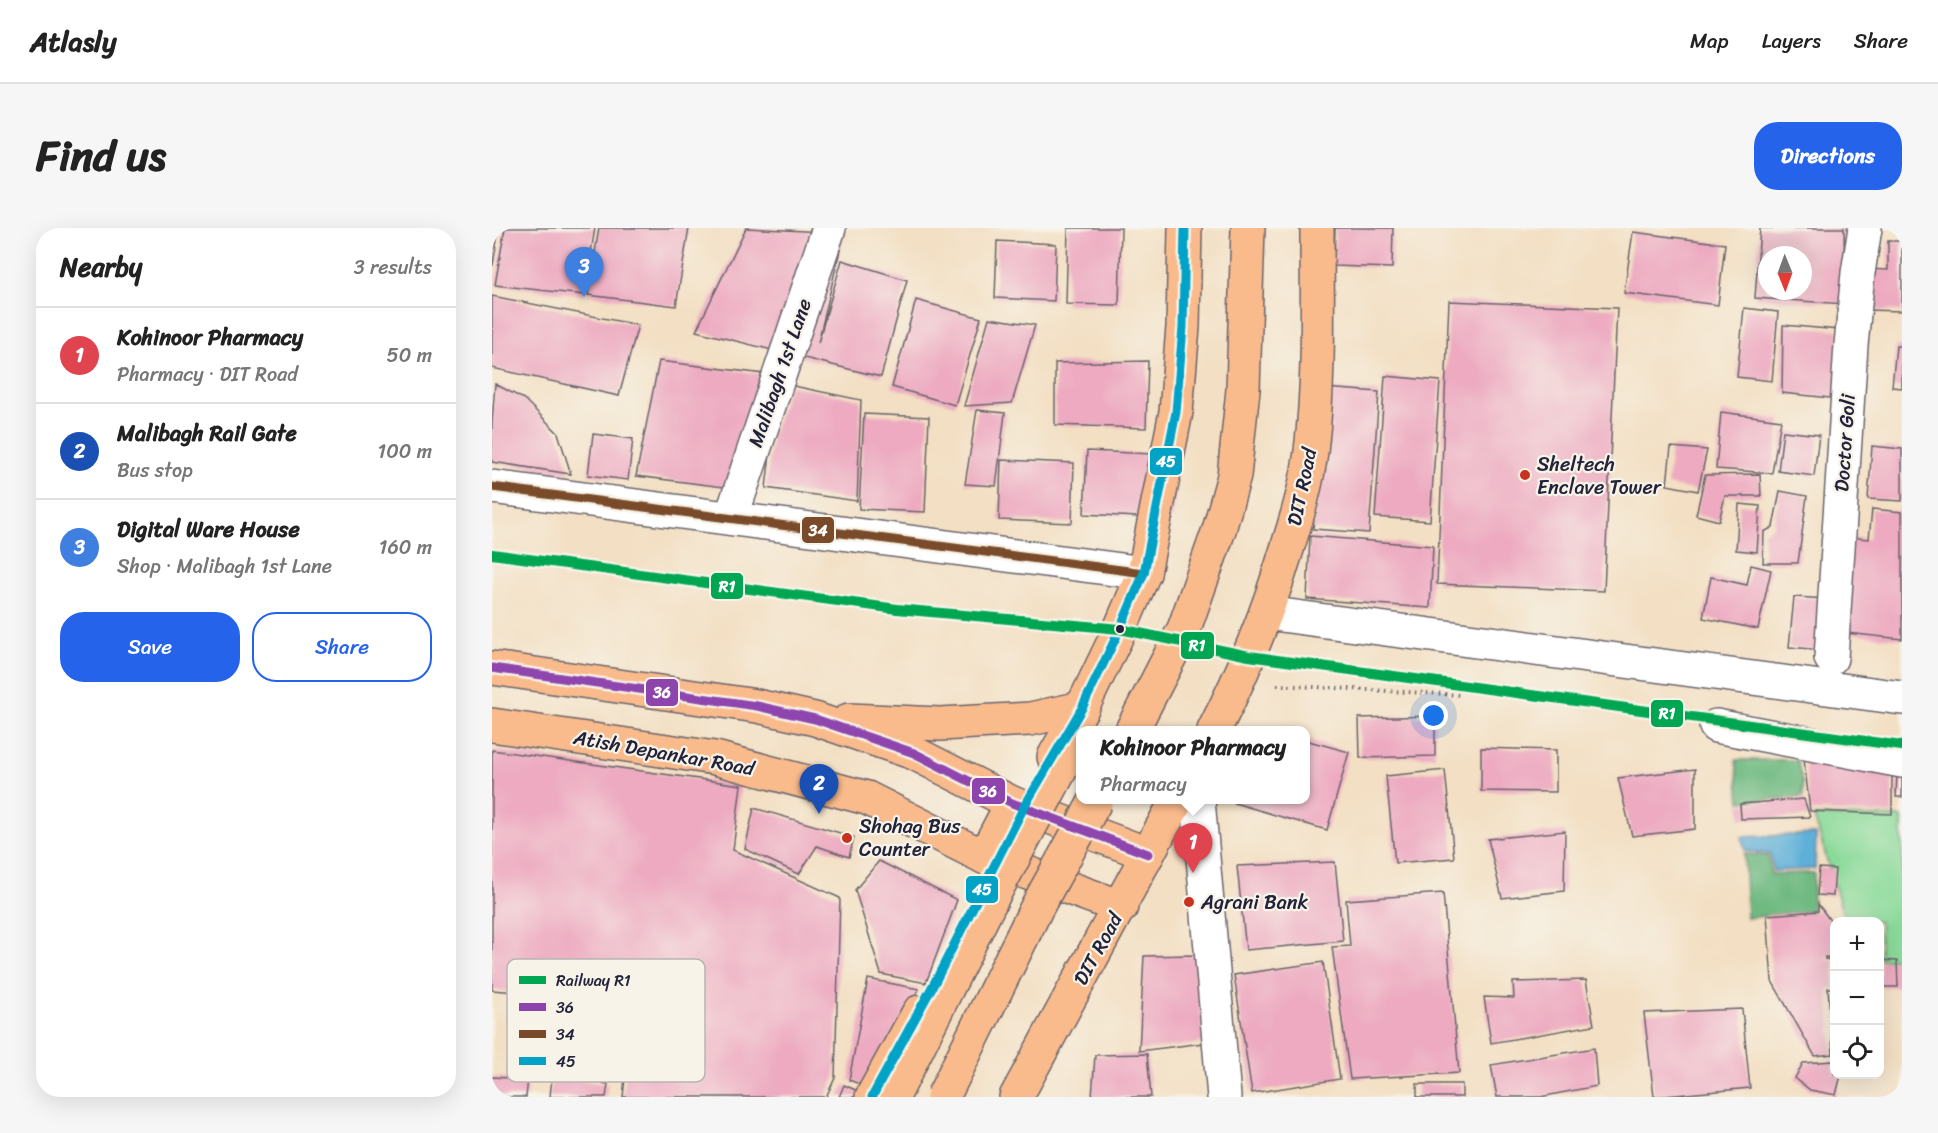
<!DOCTYPE html>
<meta charset="utf-8">
<style>
body{margin:0;font-family:Sriracha,sans-serif;background:#f6f6f6;color:#222}
.controls{position:absolute;right:18px;bottom:18px;display:grid;overflow:hidden;border-radius:12px;box-shadow:0 6px 24px #0002}
.controls button{width:54px;height:54px;display:grid;place-items:center;padding:0;border:0;border-bottom:2px solid #e0e0e0;background:#fff;color:#222;font:30px sans-serif}
.compass{position:absolute;left:1266px;top:18px;width:54px;height:54px;border-radius:50%;background:#fff;box-shadow:0 6px 24px #0002;rotate:179deg}
.you{position:absolute;left:942px;top:488px;width:21px;height:21px;margin:-15px;border:4px solid #fff;border-radius:50%;background:#1a73e8;box-shadow:0 0 0 9px #1a73e833}
.badge{display:grid;place-items:center;width:39px;height:39px;border-radius:50%;background:#2563eb;color:#fff;font-size:20px;font-weight:700}
.pin{position:absolute;translate:-50% -50px;filter:drop-shadow(0 2px 3px #0008)}
.pin::after{content:'';position:absolute;top:32px;width:21px;height:18px;background:inherit;clip-path:polygon(0 0,100% 0,50% 100%)}
.popup{position:absolute;left:584px;top:498px;width:234px;height:78px;box-sizing:border-box;display:grid;place-content:center;border-radius:12px;background:#fff;filter:drop-shadow(0 2px 4px #0005);font-size:20px;white-space:nowrap;color:#767676}
.popup b{font-size:22px;color:#222}
.popup::after{content:'';position:absolute;left:50%;top:100%;margin-left:-12px;border:12px solid transparent;border-top-color:#fff}
.list{margin:0;padding:0;list-style:none}
h2{display:flex;justify-content:space-between;align-items:center;height:78px;margin:0;padding:0 24px;font-size:26px}
h2 small{font-size:20px;font-weight:400;color:#767676}
.list li{display:grid;grid-template-columns:39px 1fr auto;gap:18px;align-items:center;box-sizing:border-box;height:96px;padding:0 24px;border-top:2px solid #e0e0e0}
.list b{display:block;font-size:22px;white-space:nowrap}
.list p{margin:0;font-size:20px;white-space:nowrap;color:#767676}
.list em{font-size:20px;font-style:normal;color:#767676}
.actions{display:flex;gap:12px;padding:18px 24px}
.actions a{flex:1;padding:14px 0;border:2px solid #2563eb;border-radius:24px;text-align:center;font-size:21px;color:#2563eb}
.actions .main{background:#2563eb;color:#fff}
.icon{flex:none;width:33px;height:33px;fill:none;stroke:currentColor;stroke-width:2;stroke-linecap:round;stroke-linejoin:round}
.map{position:relative;flex:none;width:1410px;height:869px;overflow:hidden;border-radius:24px}
header{display:flex;align-items:center;gap:36px;box-sizing:border-box;height:84px;padding:0 30px;background:#fff;border-bottom:2px solid #e0e0e0}
header strong{font-size:28px}
nav{display:flex;gap:33px;margin-inline-start:auto;font-size:21px}
.intro{display:flex;align-items:center;justify-content:space-between;box-sizing:border-box;height:144px;padding:0 36px}
h1{margin:0;font-size:42px}
.button{padding:15px 27px;border-radius:24px;background:#2563eb;color:#fff;font-size:21px;font-weight:700}
main{display:flex;gap:36px;padding:0 36px}
aside{flex:1;background:#fff;border-radius:24px;box-shadow:0 6px 24px #0002}
.map>svg:first-child{display:block}
.green{fill:#8ada9a;stroke:#567e6a;stroke-width:1.5}
.forest{fill:#6fba82;stroke:#486e5e;stroke-width:1.5}
.water{fill:#5eb0d9;stroke:#40698a;stroke-width:1.5}
.building{fill:#edaac1;fill-rule:evenodd}
.lines{fill:none;stroke-linecap:round;stroke-linejoin:round}
.street-casing{stroke:#6b646b;stroke-width:36}
.primary-casing{stroke:#6b646b;stroke-width:36}
.path{stroke:#6b646b;stroke-width:4;stroke-dasharray:1.5 4.5;stroke-linecap:butt}
.street{stroke:#fff;stroke-width:33}
.primary{stroke:#fabb8c;stroke-width:33}
.primary-bridge-casing{stroke:#6b646b;stroke-width:36;stroke-linecap:butt}
.primary-bridge{stroke:#fabb8c;stroke-width:33}
.bus-1-casing{stroke:#f7f3e8;stroke-width:14}
.bus-2-casing{stroke:#f7f3e8;stroke-width:14}
.bus-3-casing{stroke:#f7f3e8;stroke-width:14}
.bus-1{stroke:#8e44ad;stroke-width:9}
.bus-2{stroke:#7a4b2a;stroke-width:9}
.bus-3{stroke:#02a2c7;stroke-width:9}
.rail-1-casing{stroke:#f7f3e8;stroke-width:15}
.rail-1{stroke:#00a651;stroke-width:10}
.poi-dot{fill:#c8321e;stroke:#f7f3e8;stroke-width:2}
.bus-dot{fill:#22223b;stroke:#f7f3e8;stroke-width:2}
.labels{text-anchor:middle;dominant-baseline:central;stroke-width:4.5;stroke-linejoin:round;paint-order:stroke}
.street-label{font-size:20px;fill:#22223b;stroke:#f7f3e8}
.poi-label{font-size:20px;fill:#22223b;stroke:#f7f3e8;text-anchor:start}
.key{fill:#f7f3e8;stroke:#b7b4b4;stroke-width:1.5}
.key-label{font-size:16px;fill:#22223b}
.line-badge{stroke:#f7f3e8;stroke-width:2}
.badge-label{font-size:16px;text-anchor:middle;font-weight:bold;fill:#fff}
</style>
<header>
<strong>Atlasly</strong>
<nav><a>Map</a><a>Layers</a><a>Share</a></nav>
</header>
<div class="intro"><h1>Find us</h1><a class="button">Directions</a></div>
<main>
<aside>
<h2>Nearby<small>3 results</small></h2>
<ul class="list">
<li><span class="badge" style="background:#e0444e">1</span><div><b>Kohinoor Pharmacy</b><p>Pharmacy · DIT Road</p></div><em>50 m</em></li>
<li><span class="badge" style="background:#1a4fb4">2</span><div><b>Malibagh Rail Gate</b><p>Bus stop</p></div><em>100 m</em></li>
<li><span class="badge" style="background:#3f7fe0">3</span><div><b>Digital Ware House</b><p>Shop · Malibagh 1st Lane</p></div><em>160 m</em></li>
</ul>
<div class="actions"><a class="main">Save</a><a>Share</a></div>
</aside>
<div class="map">
<svg width="1410" height="869" viewBox="0 0 1410 869">
<rect width="100%" height="100%" fill="#f7f3e8"/>
<filter id="ink" filterUnits="userSpaceOnUse"><feTurbulence type="fractalNoise" baseFrequency=".0167" numOctaves="2"/><feDisplacementMap in="SourceGraphic" scale="12" xChannelSelector="R" yChannelSelector="G"/><feConvolveMatrix kernelMatrix="1 2 1 2 8 2 1 2 1" color-interpolation-filters="sRGB"/></filter>
<filter id="wash" filterUnits="userSpaceOnUse"><feTurbulence type="fractalNoise" baseFrequency=".008" numOctaves="4" result="noise"/><feDisplacementMap in="SourceGraphic" scale="24" xChannelSelector="R" yChannelSelector="G"/><feGaussianBlur stdDeviation="1.35" result="paint"/><feColorMatrix in="noise" values="0 0 0 0 0 0 0 0 0 0 0 0 0 0 0 0 0 1.4 0 .05"/><feComposite in="paint" operator="in"/></filter>
<g filter="url(#wash)">
<rect width="100%" height="100%" fill="#f3dfc3"/>
<path class="green" d="M 1322,588 L 1410,589 L 1410,731 L 1388,731 L 1388,694 L 1353,693 Z"/>
<g class="forest">
<path d="M 1244,532 L 1305,532 L 1310,553 L 1311,569 L 1248,573 Z"/>
<path d="M 1252,626 L 1276,628 L 1279,646 L 1322,645 L 1320,683 L 1255,690 Z"/>
</g>
<path class="water" d="M 1324,606 L 1323,641 L 1281,643 L 1278,626 L 1253,623 L 1250,609 Z"/>
<g id="blocks">
<g class="building">
<path d="M 0,0 L 7,0 L 1,37 L 0,36 Z"/>
<path d="M 13,0 L 103,0 L 92,67 L 3,57 Z"/>
<path d="M 107,0 L 197,0 L 184,78 L 96,67 Z"/>
<path d="M 254,0 L 352,5 L 326,115 L 350,32 L 415,52 L 389,149 L 204,103 Z"/>
<path d="M 576,0 L 629,0 L 627,77 L 574,76 Z"/>
<path d="M 843,0 L 901,0 L 900,40 L 842,38 Z"/>
<path d="M 1268,0 L 1352,0 L 1353,76 L 1263,70 ZM 1275,27 L 1311,27 L 1311,63 L 1275,63 Z"/>
<path d="M 1141,4 L 1233,16 L 1226,77 L 1132,65 Z"/>
<path d="M 505,13 L 564,16 L 562,73 L 503,70 Z"/>
<path d="M 1396,13 L 1410,13 L 1410,83 L 1374,82 L 1375,41 L 1396,42 Z"/>
<path d="M 0,68 L 146,97 L 127,168 L 0,140 Z"/>
<path d="M 424,72 L 489,90 L 463,177 L 400,159 Z"/>
<path d="M 957,73 L 1125,80 L 1112,363 L 945,356 Z"/>
<path d="M 1252,80 L 1286,84 L 1280,153 L 1245,149 Z"/>
<path d="M 497,90 L 543,97 L 520,175 L 472,178 Z"/>
<path d="M 1291,97 L 1347,102 L 1348,171 L 1290,165 Z"/>
<path d="M 1404,118 L 1410,118 L 1410,160 L 1400,159 Z"/>
<path d="M 167,133 L 272,146 L 240,260 L 144,248 Z"/>
<path d="M 656,133 L 654,200 L 563,197 L 563,135 Z"/>
<path d="M 893,148 L 948,153 L 938,293 L 883,289 Z"/>
<path d="M 3,156 L 32,171 L 66,205 L 79,246 L 0,234 L 0,195 Z"/>
<path d="M 297,157 L 369,172 L 365,273 L 274,260 L 280,208 Z"/>
<path d="M 832,160 L 887,164 L 877,305 L 821,301 Z"/>
<path d="M 485,182 L 513,185 L 504,258 L 473,256 Z"/>
<path d="M 1229,184 L 1289,192 L 1280,245 L 1224,241 Z"/>
<path d="M 372,186 L 437,189 L 433,284 L 367,281 Z"/>
<path d="M 1291,203 L 1327,207 L 1322,248 L 1286,243 Z"/>
<path d="M 101,206 L 141,211 L 136,252 L 96,247 Z"/>
<path d="M 1380,218 L 1410,221 L 1410,273 L 1376,271 Z"/>
<path d="M 1179,219 L 1215,222 L 1206,263 L 1175,257 Z"/>
<path d="M 595,223 L 684,227 L 681,291 L 592,286 Z"/>
<path d="M 509,232 L 582,235 L 580,295 L 507,292 Z"/>
<path d="M 1268,246 L 1269,268 L 1233,268 L 1227,293 L 1204,287 L 1213,247 Z"/>
<path d="M 1288,263 L 1315,268 L 1306,335 L 1271,335 L 1272,304 L 1281,299 Z"/>
<path d="M 1247,276 L 1268,278 L 1265,324 L 1244,322 Z"/>
<path d="M 1380,281 L 1410,284 L 1410,411 L 1345,404 L 1356,309 L 1377,311 Z"/>
<path d="M 818,308 L 941,318 L 938,380 L 815,371 Z"/>
<path d="M 1259,337 L 1279,342 L 1266,401 L 1211,390 L 1219,349 L 1255,357 Z"/>
<path d="M 1302,369 L 1336,371 L 1330,422 L 1297,419 Z"/>
<path d="M 943,488 L 943,528 L 868,530 L 867,490 Z"/>
<path d="M 813,512 L 857,524 L 835,602 L 742,575 L 743,572 L 813,572 Z"/>
<path d="M 989,520 L 1064,522 L 1064,564 L 989,563 Z"/>
<path d="M 0,522 L 249,557 L 241,622 L 348,670 L 343,850 L 334,869 L 131,869 L 141,773 L 0,762 Z"/>
<path d="M 1312,531 L 1400,544 L 1400,586 L 1318,583 Z"/>
<path d="M 1203,541 L 1203,601 L 1140,608 L 1126,550 Z"/>
<path d="M 953,542 L 962,630 L 903,635 L 894,548 Z"/>
<path d="M 1405,546 L 1410,546 L 1410,569 L 1404,569 Z"/>
<path d="M 1312,571 L 1318,589 L 1249,591 L 1248,576 Z"/>
<path d="M 262,580 L 362,609 L 357,629 L 325,618 L 307,646 L 253,621 Z"/>
<path d="M 1073,603 L 1072,663 L 1010,670 L 996,611 Z"/>
<path d="M 387,633 L 465,672 L 434,755 L 389,746 L 363,662 Z"/>
<path d="M 843,634 L 851,713 L 754,722 L 745,638 Z"/>
<path d="M 1327,640 L 1343,641 L 1341,668 L 1325,667 Z"/>
<path d="M 951,665 L 967,845 L 858,851 L 840,719 L 858,718 L 854,672 Z"/>
<path d="M 1326,676 L 1342,698 L 1342,730 L 1333,729 L 1333,731 L 1342,732 L 1342,760 L 1336,760 L 1341,826 L 1323,828 L 1280,753 L 1275,687 L 1326,683 Z"/>
<path d="M 705,727 L 711,815 L 647,823 L 652,728 Z"/>
<path d="M 1388,732 L 1405,733 L 1406,759 L 1388,759 Z"/>
<path d="M 831,734 L 848,851 L 760,865 L 742,747 Z"/>
<path d="M 376,751 L 427,761 L 378,860 L 357,852 Z"/>
<path d="M 1094,752 L 1102,797 L 999,815 L 992,769 L 1022,770 L 1021,754 Z"/>
<path d="M 1250,781 L 1258,860 L 1162,869 L 1152,785 Z"/>
<path d="M 63,782 L 103,785 L 100,842 L 47,836 Z"/>
<path d="M 1102,820 L 1105,858 L 1048,869 L 1005,869 L 999,837 Z"/>
<path d="M 655,826 L 659,869 L 600,869 L 603,827 Z"/>
<path d="M 1342,833 L 1342,846 L 1352,846 L 1348,851 L 1344,867 L 1318,862 L 1303,850 L 1311,835 Z"/>
<path d="M 0,849 L 36,851 L 34,869 L 0,869 Z"/>
<path d="M 60,849 L 116,856 L 114,869 L 58,869 Z"/>
<rect x="925" y="856" width="45" height="13"/>
<path d="M 352,857 L 373,866 L 372,869 L 347,869 Z"/>
</g>
</g>
</g>
<g filter="url(#ink)">
<use href="#blocks" fill-opacity="0" stroke="#6b646b" stroke-width="1.5"/>
<g class="lines">
<defs>
<g id="street">
<path d="M 0,259 L 652,345"/>
<path d="M 239,290 L 337,0"/>
<path d="M 774,385 L 1410,470"/>
<path d="M 1339,430 L 1359,117 L 1366,45 L 1373,0"/>
<path d="M 1224,498 L 1410,533"/>
<path d="M 706,572 L 732,869"/>
</g>
<g id="primary">
<path d="M 0,440 L 265,478 L 323,491 L 422,525 L 520,575 L 656,626"/>
<path d="M 357,492 L 448,496 L 538,491 L 590,480"/>
<path d="M 0,497 L 223,530 L 375,570 L 492,629 L 629,679"/>
<path d="M 640,502 L 692,401 L 727,302 L 742,248 L 751,162 L 756,0"/>
<path d="M 722,502 C 752,444 776,384 795,321 C 805,289 815,257 819,223 C 828,149 825,75 825,0"/>
<path d="M 562,529 L 590,480 L 628,401 L 652,345 L 684,184 L 691,99 L 693,0"/>
<path d="M 492,629 L 520,575"/>
<path d="M 380,869 L 427,784"/>
<path d="M 524,869 L 685,572"/>
</g>
</defs>
<use href="#street" class="street-casing"/>
<use href="#primary" class="primary-casing"/>
<path class="path" d="M 785,457 L 970,467"/>
<use href="#street" class="street"/>
<use href="#primary" class="primary"/>
<defs>
<g id="primary-bridge">
<path d="M 401,869 L 502,666 L 588,505"/>
<path d="M 451,869 L 545,679 L 604,572"/>
</g>
</defs>
<use href="#primary-bridge" class="primary-bridge-casing"/>
<use href="#primary-bridge" class="primary-bridge"/>
<defs>
<path id="bus-1" d="M 0,440 L 265,478 L 323,491 L 422,525 L 520,575 L 656,626"/>
<path id="bus-2" d="M 0,259 L 652,345"/>
<path id="bus-3" d="M 380,869 L 445,750 L 532,579 L 590,480 L 628,401 L 652,345 L 684,184 L 691,99 L 693,0"/>
</defs>
<use href="#bus-1" class="bus-1-casing"/>
<use href="#bus-2" class="bus-2-casing"/>
<use href="#bus-3" class="bus-3-casing"/>
<use href="#bus-1" class="bus-1"/>
<use href="#bus-2" class="bus-2"/>
<use href="#bus-3" class="bus-3"/>
<defs>
<path id="rail-1" d="M 0,326 L 405,381 L 628,401 L 757,428 L 1410,518"/>
</defs>
<use href="#rail-1" class="rail-1-casing"/>
<use href="#rail-1" class="rail-1"/>
</g>
</g>
<g class="poi-dot">
<circle cx="1033" cy="247" r="6"/>
<circle cx="355" cy="610" r="6"/>
<circle cx="697" cy="674" r="6"/>
</g>
<circle class="bus-dot" cx="628" cy="401" r="5"/>
<g class="labels">
<g class="street-label">
<text transform="translate(288 145) rotate(-71)">Malibagh 1st Lane</text>
<text transform="translate(1353 215) rotate(-86)">Doctor Goli</text>
<text transform="translate(810 259) rotate(-78)">DIT Road</text>
<text transform="translate(172 525) rotate(10)">Atish Depankar Road</text>
<text transform="translate(606 721) rotate(-61)">DIT Road</text>
</g>
<g class="poi-label">
<text x="1045" y="236">Sheltech<tspan x="1045" dy="23">Enclave Tower</tspan></text>
<text x="367" y="598">Shohag Bus<tspan x="367" dy="23">Counter</tspan></text>
<text x="709" y="674">Agrani Bank</text>
</g>
</g>
<rect x="15" y="731" width="198" height="123" rx="9" class="key"/>
<rect x="27" y="748" width="27" height="8" fill="#00a651"/>
<rect x="27" y="775" width="27" height="8" fill="#8e44ad"/>
<rect x="27" y="802" width="27" height="8" fill="#7a4b2a"/>
<rect x="27" y="829" width="27" height="8" fill="#02a2c7"/>
<g class="key-label">
<text x="64" y="758">Railway R1</text>
<text x="64" y="785">36</text>
<text x="64" y="812">34</text>
<text x="64" y="839">45</text>
</g>
<g class="line-badge">
<rect x="657" y="219" width="34" height="29" rx="6" fill="#02a2c7"/>
<rect x="309" y="288" width="34" height="28" rx="6" fill="#7a4b2a"/>
<rect x="218" y="344" width="34" height="28" rx="6" fill="#00a651"/>
<rect x="688" y="403" width="35" height="29" rx="6" fill="#00a651"/>
<rect x="153" y="450" width="34" height="29" rx="6" fill="#8e44ad"/>
<rect x="1158" y="471" width="34" height="29" rx="6" fill="#00a651"/>
<rect x="479" y="549" width="35" height="28" rx="6" fill="#8e44ad"/>
<rect x="473" y="647" width="34" height="29" rx="6" fill="#02a2c7"/>
</g>
<g class="badge-label">
<text x="674" y="239">45</text>
<text x="326" y="308">34</text>
<text x="235" y="364">R1</text>
<text x="705" y="423">R1</text>
<text x="170" y="470">36</text>
<text x="1175" y="491">R1</text>
<text x="496" y="569">36</text>
<text x="490" y="667">45</text>
</g>
</svg>
<div class="controls">
<button>+</button>
<button>−</button>
<button><svg class="icon" aria-label="locate" viewBox="0 0 24 24"><circle cx="12" cy="12" r="6"/><path d="M12 2v4M12 18v4M2 12h4M18 12h4"/></svg></button>
</div>
<svg class="compass" viewBox="-18 -18 36 36"><path d="M0-13l5 13h-10z" fill="#e53935"/><path d="M0 13l5-13h-10z" fill="#767676"/></svg>
<div class="you"></div>
<div class="pin badge" style="left:701px;top:645px;background:#e0444e">1</div>
<div class="popup"><b>Kohinoor Pharmacy</b>Pharmacy</div>
<div class="pin badge" style="left:327px;top:586px;background:#1a4fb4">2</div>
<div class="pin badge" style="left:92px;top:69px;background:#3f7fe0">3</div>
</div>
</main>
